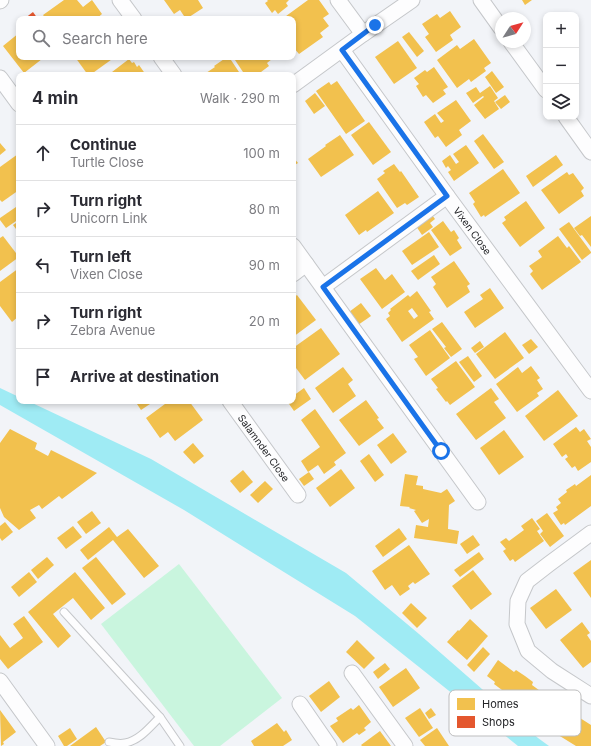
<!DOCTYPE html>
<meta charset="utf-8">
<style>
body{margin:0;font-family:Inter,sans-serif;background:#f7f7f7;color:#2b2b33}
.controls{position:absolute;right:12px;top:12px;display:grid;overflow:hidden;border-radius:8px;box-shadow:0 2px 6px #0003}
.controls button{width:36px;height:36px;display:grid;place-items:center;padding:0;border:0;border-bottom:1px solid #e1e1e2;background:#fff;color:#2b2b33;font:20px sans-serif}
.compass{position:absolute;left:495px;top:12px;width:36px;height:36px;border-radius:50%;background:#fff;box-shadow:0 2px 6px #0003;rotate:54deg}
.stop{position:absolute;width:12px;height:12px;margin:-9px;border:3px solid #1a73e8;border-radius:50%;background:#fff}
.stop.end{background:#1a73e8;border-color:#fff;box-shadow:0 1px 4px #0008}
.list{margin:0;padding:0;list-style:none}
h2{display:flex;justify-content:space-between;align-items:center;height:52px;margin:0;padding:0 16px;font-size:17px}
h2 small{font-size:13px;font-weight:400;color:#7c7c81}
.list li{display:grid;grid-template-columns:26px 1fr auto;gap:12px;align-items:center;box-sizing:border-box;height:56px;padding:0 16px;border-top:1px solid #e1e1e2}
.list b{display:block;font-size:15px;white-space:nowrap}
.list p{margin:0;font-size:13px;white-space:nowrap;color:#7c7c81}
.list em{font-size:13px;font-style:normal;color:#7c7c81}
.icon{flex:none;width:22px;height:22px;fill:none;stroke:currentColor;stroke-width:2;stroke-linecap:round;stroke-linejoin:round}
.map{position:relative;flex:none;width:591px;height:746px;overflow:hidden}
.search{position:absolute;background:#fff;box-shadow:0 2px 6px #0003;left:16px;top:16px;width:280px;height:44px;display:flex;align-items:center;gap:10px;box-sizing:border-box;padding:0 14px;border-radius:8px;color:#7c7c81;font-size:15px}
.panel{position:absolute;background:#fff;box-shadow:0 2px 6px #0003;left:16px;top:72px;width:280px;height:332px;border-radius:8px}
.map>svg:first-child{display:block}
.green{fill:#c9f5de}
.water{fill:#9febf4}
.homes{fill:#f2c14e;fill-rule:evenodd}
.shops{fill:#e4572e}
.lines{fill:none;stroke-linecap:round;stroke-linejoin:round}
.lane-casing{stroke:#c5c7ca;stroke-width:9}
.street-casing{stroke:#c5c7ca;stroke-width:17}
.lane{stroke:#fdfdfe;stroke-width:7}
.street{stroke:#fdfdfe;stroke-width:15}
.route{stroke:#1a73e8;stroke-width:5}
.labels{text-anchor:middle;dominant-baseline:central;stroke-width:4;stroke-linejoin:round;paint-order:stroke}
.street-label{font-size:10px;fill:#232427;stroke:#fff}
.key{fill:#fff;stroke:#bdbdbe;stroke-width:1}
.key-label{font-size:11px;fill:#232427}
</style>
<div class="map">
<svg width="591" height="746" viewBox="0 0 591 746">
<rect width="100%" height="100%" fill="#f2f4f8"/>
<path class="green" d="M 179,564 L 282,698 L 220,746 L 194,746 L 101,624 Z"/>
<path class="water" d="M 0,388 L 19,397 L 19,401 L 28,401 L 151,459 L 346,573 L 419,634 L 538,738 L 549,746 L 518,746 L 355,616 L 184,510 L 0,405 Z"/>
<g class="homes">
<path d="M 64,0 L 77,0 L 83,7 L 92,0 L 102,14 L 96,19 L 46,19 L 43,15 Z"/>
<path d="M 164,0 L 198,0 L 203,8 L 186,19 L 180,10 L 174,14 Z"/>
<path d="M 267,0 L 289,0 L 286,3 L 288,6 L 278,14 L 275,10 L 272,13 L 265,3 L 268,1 Z"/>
<path d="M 308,0 L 319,0 L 329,14 L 323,18 L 329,26 L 320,33 L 323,37 L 299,54 L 294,48 L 293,49 L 293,19 L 282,19 Z"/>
<path d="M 522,0 L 532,0 L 525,5 Z"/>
<path d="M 450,11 L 461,27 L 450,35 L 453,40 L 436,52 L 425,37 L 429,34 L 422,24 L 437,14 L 440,18 Z"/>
<path d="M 409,32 L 424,51 L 417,57 L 402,37 Z"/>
<path d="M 19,33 L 19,57 L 41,57 L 42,59 L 24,73 L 3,46 Z"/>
<path d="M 474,39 L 491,63 L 484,68 L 486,71 L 471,82 L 469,79 L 457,88 L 437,60 L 457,45 L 460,49 Z"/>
<path d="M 398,41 L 417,68 L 394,84 L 375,57 Z"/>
<path d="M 75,57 L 115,57 L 90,75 L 88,75 Z"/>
<path d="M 227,57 L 229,57 L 241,75 L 203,75 L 215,67 L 214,66 Z"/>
<path d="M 233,57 L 271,57 L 272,59 L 267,63 L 269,66 L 257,75 L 255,75 L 253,72 L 249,75 L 245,75 Z"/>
<path d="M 129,59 L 132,63 L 134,62 L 137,67 L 139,65 L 146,75 L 114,75 L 112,72 Z"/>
<path d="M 434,67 L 448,87 L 443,90 L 446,94 L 433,103 L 426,95 L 423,97 L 416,86 L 419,84 L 414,78 L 425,70 L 427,72 Z"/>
<path d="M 492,71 L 504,87 L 496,93 L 485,77 Z"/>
<path d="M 337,81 L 365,121 L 346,134 L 316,91 L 329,82 L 331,85 Z"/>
<path d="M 490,86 L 498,98 L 494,101 L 499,109 L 485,119 L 474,105 L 484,97 L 483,96 L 473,103 L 466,93 L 476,87 L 480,93 Z"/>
<path d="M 315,93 L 325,106 L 314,114 L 305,101 Z"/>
<path d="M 505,95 L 510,102 L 501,109 L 495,102 Z"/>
<path d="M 456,100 L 471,121 L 459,130 L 462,135 L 446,147 L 438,136 L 435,138 L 424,122 L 435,114 L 441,123 L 444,121 L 437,113 Z"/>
<path d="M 369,122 L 391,152 L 373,165 L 351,135 Z"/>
<path d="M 483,134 L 504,162 L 494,169 L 474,141 Z"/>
<path d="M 340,135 L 354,155 L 321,177 L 308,159 L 326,146 L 325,145 Z"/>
<path d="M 0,143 L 6,150 L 0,155 Z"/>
<path d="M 466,145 L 479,163 L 454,181 L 448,172 L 451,170 L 448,166 L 446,168 L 442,161 L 450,155 L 456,164 L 459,162 L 453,154 Z"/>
<path d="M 18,154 L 19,190 L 2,202 L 0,200 L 0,167 Z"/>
<path d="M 556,155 L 563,165 L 533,187 L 526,176 Z"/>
<path d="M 293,157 L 298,163 L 293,166 Z"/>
<path d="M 394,164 L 400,172 L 401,171 L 419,197 L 407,205 L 405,203 L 397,208 L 377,179 L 385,173 L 383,171 Z"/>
<path d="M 503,169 L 520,193 L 485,217 L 484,215 L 481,217 L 473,204 L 475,202 L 469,193 Z"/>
<path d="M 567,172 L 569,175 L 573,173 L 584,188 L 581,191 L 584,196 L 559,214 L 541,190 Z"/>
<path d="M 378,191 L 394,213 L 367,232 L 366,230 L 359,235 L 345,215 Z"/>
<path d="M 526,201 L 545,228 L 520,247 L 502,223 L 506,220 L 504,217 Z"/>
<path d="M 16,207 L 19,211 L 19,219 L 6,228 L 0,220 L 0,218 Z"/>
<path d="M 432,215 L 435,219 L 430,223 L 433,227 L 422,235 L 416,226 Z"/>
<path d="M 591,216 L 591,247 L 582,235 L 580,236 L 574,228 Z"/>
<path d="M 19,221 L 19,233 L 13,225 Z"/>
<path d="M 443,221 L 451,232 L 454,230 L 459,238 L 457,240 L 462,248 L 450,256 L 431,230 Z"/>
<path d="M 569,222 L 591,252 L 591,253 L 582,260 L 559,229 Z"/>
<path d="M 429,232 L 439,247 L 412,265 L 402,251 Z"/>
<path d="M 3,236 L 19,257 L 0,271 L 0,238 Z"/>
<path d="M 558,236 L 567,248 L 569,246 L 581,262 L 542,290 L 530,274 L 533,271 L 529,266 L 542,257 L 538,251 Z"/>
<path d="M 434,255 L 440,264 L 418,280 L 411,271 Z"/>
<path d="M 454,261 L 470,284 L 467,286 L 470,292 L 447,308 L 433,287 L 436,284 L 431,277 Z"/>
<path d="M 19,268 L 19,316 L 12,322 L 0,306 L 0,282 Z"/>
<path d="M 376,268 L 385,280 L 392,274 L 405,292 L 382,309 L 360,279 Z"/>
<path d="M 490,288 L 504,308 L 475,328 L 464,312 L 483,299 L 480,295 Z"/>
<path d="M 417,291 L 431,311 L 429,312 L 434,319 L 402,342 L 386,319 L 390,316 L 388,313 L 391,310 L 390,309 L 408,295 L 410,297 ZM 412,308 L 418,316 L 414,319 L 408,311 Z"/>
<path d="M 297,295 L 316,320 L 293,337 L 293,298 Z"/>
<path d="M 361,303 L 371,316 L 358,325 L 349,312 Z"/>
<path d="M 442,322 L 462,349 L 451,357 L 444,348 L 446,347 L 432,329 Z"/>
<path d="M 321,328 L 340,354 L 305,380 L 293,364 L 293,348 Z"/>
<path d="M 430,330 L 450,358 L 426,376 L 414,359 L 418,357 L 409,345 Z"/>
<path d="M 505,332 L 524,358 L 495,379 L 476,354 Z"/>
<path d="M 531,339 L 538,347 L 529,354 L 522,345 Z"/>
<path d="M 480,341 L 484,347 L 475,353 L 471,348 Z"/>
<path d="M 468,356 L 482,376 L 474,382 L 459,362 Z"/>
<path d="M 456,361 L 475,387 L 450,405 L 447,401 L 446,402 L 436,389 L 438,388 L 431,379 Z"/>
<path d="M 531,366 L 540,378 L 537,380 L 543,389 L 537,393 L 539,396 L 517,412 L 496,384 L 518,367 L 522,373 Z"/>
<path d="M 343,367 L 353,380 L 348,384 L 356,396 L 333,413 L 315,388 Z"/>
<path d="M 304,388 L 311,399 L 294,411 L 287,401 L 293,401 L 293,396 Z"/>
<path d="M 491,388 L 499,399 L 494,402 L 506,418 L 476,440 L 456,414 Z"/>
<path d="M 558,390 L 578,416 L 544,441 L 525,416 Z"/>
<path d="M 366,400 L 379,418 L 377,419 L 384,428 L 359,446 L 339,420 Z"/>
<path d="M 135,401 L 148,401 L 150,404 L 141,410 Z"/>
<path d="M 169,401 L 189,401 L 203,420 L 175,441 L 168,432 L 160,438 L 146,418 Z"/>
<path d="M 315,409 L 346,453 L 334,462 L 336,465 L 324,474 L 318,465 L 308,472 L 301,461 L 320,447 L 301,420 Z"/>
<path d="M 576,427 L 580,432 L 584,429 L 591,439 L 587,441 L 591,447 L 591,462 L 578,471 L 575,466 L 572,468 L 565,459 L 568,457 L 566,454 L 562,457 L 553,444 Z"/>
<path d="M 10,429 L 37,443 L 35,449 L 48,456 L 51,450 L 97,473 L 62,499 L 59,496 L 42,509 L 39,505 L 30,510 L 36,518 L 19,530 L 4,517 L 0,508 L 0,443 Z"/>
<path d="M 504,430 L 524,457 L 499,475 L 480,448 Z"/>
<path d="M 393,433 L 407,452 L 391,464 L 377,445 Z"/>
<path d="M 193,443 L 204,456 L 194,464 L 183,452 Z"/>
<path d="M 369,454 L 384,475 L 375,482 L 360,461 Z"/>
<path d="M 341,469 L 355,488 L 330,507 L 316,488 Z"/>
<path d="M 243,470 L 253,482 L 240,493 L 230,481 Z"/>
<path d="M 309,472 L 314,479 L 304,486 L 299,479 Z"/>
<path d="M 405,474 L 418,476 L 416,485 L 423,486 L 423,489 L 441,493 L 447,489 L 455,501 L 449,505 L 448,529 L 459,531 L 457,544 L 414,538 L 416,525 L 428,527 L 429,519 L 422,523 L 414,511 L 416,510 L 409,508 L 410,507 L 400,506 Z"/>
<path d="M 591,475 L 591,506 L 565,525 L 564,523 L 561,525 L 553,513 L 558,510 L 556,507 L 561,503 L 558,499 L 567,492 L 566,490 L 575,484 L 576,486 Z"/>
<path d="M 265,481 L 273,489 L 258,503 L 250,495 Z"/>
<path d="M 92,511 L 101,523 L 86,534 L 77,522 Z"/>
<path d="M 547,513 L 564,536 L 550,547 L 540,534 L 543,531 L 536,521 Z"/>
<path d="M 532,518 L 540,529 L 537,531 L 544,541 L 515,562 L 513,559 L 510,561 L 503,551 L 506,549 L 500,542 L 506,538 L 509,541 L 524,530 L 521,526 Z"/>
<path d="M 5,522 L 13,532 L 2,541 L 0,538 L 0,526 Z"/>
<path d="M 73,526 L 82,537 L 66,549 L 57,538 Z"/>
<path d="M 109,527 L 117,537 L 128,529 L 159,566 L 144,578 L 113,540 L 88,560 L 80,550 Z"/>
<path d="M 399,528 L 407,539 L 383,557 L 375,546 Z"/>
<path d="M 473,535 L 480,545 L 467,554 L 460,544 Z"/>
<path d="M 409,545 L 430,574 L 415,584 L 413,582 L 408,586 L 410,589 L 400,596 L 392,585 L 385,590 L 372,571 Z"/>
<path d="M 479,552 L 484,559 L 460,577 L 454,570 Z"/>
<path d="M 47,557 L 54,565 L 38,579 L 31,570 Z"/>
<path d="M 96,557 L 126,594 L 112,605 L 82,568 Z"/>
<path d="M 591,560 L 591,598 L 573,573 Z"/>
<path d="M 473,570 L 492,594 L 471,610 L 452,586 Z"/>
<path d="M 29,572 L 37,582 L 19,597 L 11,587 Z"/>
<path d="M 75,572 L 105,608 L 91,620 L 73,598 L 53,614 L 71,636 L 58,648 L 28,612 Z"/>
<path d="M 556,589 L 572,610 L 546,629 L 530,608 Z"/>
<path d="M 411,603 L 427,618 L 417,628 L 402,613 Z"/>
<path d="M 24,616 L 43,642 L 8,669 L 0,659 L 0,635 L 10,648 L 23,638 L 13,624 Z"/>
<path d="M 470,619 L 488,636 L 467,660 L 447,642 L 458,630 L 459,631 Z"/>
<path d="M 582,622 L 590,633 L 587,635 L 591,641 L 591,662 L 583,668 L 560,640 Z"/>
<path d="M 357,640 L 375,658 L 364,669 L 346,652 Z"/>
<path d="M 483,647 L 490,654 L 474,672 L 467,665 Z"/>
<path d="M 498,660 L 514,672 L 516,670 L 525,676 L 533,682 L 532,685 L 547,696 L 541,705 L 543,707 L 537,715 L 517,700 L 518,698 L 512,693 L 510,696 L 494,684 L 495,682 L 487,676 Z"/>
<path d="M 385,663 L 390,669 L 378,679 L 373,672 Z"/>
<path d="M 406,668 L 420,688 L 393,707 L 379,687 Z"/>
<path d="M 329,681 L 340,697 L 321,712 L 309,696 Z"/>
<path d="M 359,705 L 371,722 L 364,728 L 366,730 L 359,735 L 357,733 L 343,743 L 330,726 L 338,721 L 336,718 L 351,708 L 353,710 Z"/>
<path d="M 554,706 L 578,721 L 580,718 L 591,725 L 591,746 L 576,746 L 542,725 Z"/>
<path d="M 420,708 L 433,728 L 419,737 L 405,718 Z"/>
<path d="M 431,708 L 436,715 L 429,719 L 425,713 Z"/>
<path d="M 0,710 L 16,732 L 3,742 L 4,744 L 1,746 Z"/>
<path d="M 277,723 L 284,732 L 286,730 L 292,740 L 283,746 L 254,746 L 251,741 Z"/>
<path d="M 96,727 L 106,742 L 100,746 L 70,746 Z"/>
<path d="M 70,728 L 77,739 L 67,746 L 64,746 L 58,736 Z"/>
<path d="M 437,728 L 449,746 L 425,746 L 420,740 Z"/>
<path d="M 380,731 L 391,746 L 362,746 L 361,745 Z"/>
</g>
<path class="shops" d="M 33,12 L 38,19 L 24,19 Z"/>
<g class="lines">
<defs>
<g id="lane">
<path d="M 64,612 L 160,717 L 180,746"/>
<path d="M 109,742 C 114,743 120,744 125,743 C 139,741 150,727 160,717"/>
</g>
<g id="street">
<path d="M 120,0 L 134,19"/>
<path d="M 338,0 L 363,34"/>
<path d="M 481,0 L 501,28"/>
<path d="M 0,1 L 1,0"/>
<path d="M 511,42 L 546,90"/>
<path id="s1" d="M 342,50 L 447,196 L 591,391"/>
<path d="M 161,57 L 174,75"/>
<path d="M 0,78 L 19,104"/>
<path d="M 293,85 L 363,34 L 412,0"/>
<path d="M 566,117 L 591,152"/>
<path d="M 293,246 L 478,502"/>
<path d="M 293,274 L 306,264"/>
<path d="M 323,287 L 447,196"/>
<path id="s2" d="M 230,401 L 298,495"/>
<path d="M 591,533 L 549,564 L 527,581 L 518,601 L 517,624 L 528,651 L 552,671 L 591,696"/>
<path d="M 352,673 L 405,746"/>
<path d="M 0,681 L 47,746"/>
<path d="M 300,704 L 329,746"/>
</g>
</defs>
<use href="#lane" class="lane-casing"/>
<use href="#street" class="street-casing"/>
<use href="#lane" class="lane"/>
<use href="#street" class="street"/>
</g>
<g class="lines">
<path class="route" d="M 375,25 L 342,50 L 447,196 L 323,287 L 441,451"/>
</g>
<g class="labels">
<g class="street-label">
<text stroke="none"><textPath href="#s1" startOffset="223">Vixen Close</textPath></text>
<text stroke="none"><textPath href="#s2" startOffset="58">Salamnder Close</textPath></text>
</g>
</g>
<rect x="449" y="690" width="132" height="46" rx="6" class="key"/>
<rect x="457" y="698" width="18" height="12" fill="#f2c14e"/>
<rect x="457" y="716" width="18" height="12" fill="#e4572e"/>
<g class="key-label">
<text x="482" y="708">Homes</text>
<text x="482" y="726">Shops</text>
</g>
</svg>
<div class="controls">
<button>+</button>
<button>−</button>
<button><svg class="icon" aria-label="layers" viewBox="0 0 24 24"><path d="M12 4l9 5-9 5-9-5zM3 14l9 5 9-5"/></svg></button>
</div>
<svg class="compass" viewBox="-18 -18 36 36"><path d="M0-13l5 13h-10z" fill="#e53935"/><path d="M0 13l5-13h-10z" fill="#7c7c81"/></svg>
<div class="stop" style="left:441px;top:451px"></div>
<div class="stop end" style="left:375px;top:25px"></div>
<div class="search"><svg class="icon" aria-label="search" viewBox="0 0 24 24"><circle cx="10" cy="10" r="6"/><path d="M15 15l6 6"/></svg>Search here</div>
<section class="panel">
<h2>4 min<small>Walk · 290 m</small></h2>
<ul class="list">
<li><svg class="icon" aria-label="ahead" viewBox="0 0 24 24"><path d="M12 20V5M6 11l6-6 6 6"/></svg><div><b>Continue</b><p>Turtle Close</p></div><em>100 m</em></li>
<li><svg class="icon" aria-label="right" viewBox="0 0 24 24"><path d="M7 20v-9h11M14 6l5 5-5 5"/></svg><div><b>Turn right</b><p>Unicorn Link</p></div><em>80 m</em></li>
<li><svg class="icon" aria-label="left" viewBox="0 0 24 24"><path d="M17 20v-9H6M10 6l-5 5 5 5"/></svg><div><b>Turn left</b><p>Vixen Close</p></div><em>90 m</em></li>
<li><svg class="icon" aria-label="right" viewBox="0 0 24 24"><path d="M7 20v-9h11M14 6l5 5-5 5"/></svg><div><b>Turn right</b><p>Zebra Avenue</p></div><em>20 m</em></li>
<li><svg class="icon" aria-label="arrive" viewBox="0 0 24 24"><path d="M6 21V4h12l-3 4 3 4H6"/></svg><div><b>Arrive at destination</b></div></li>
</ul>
</section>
</div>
